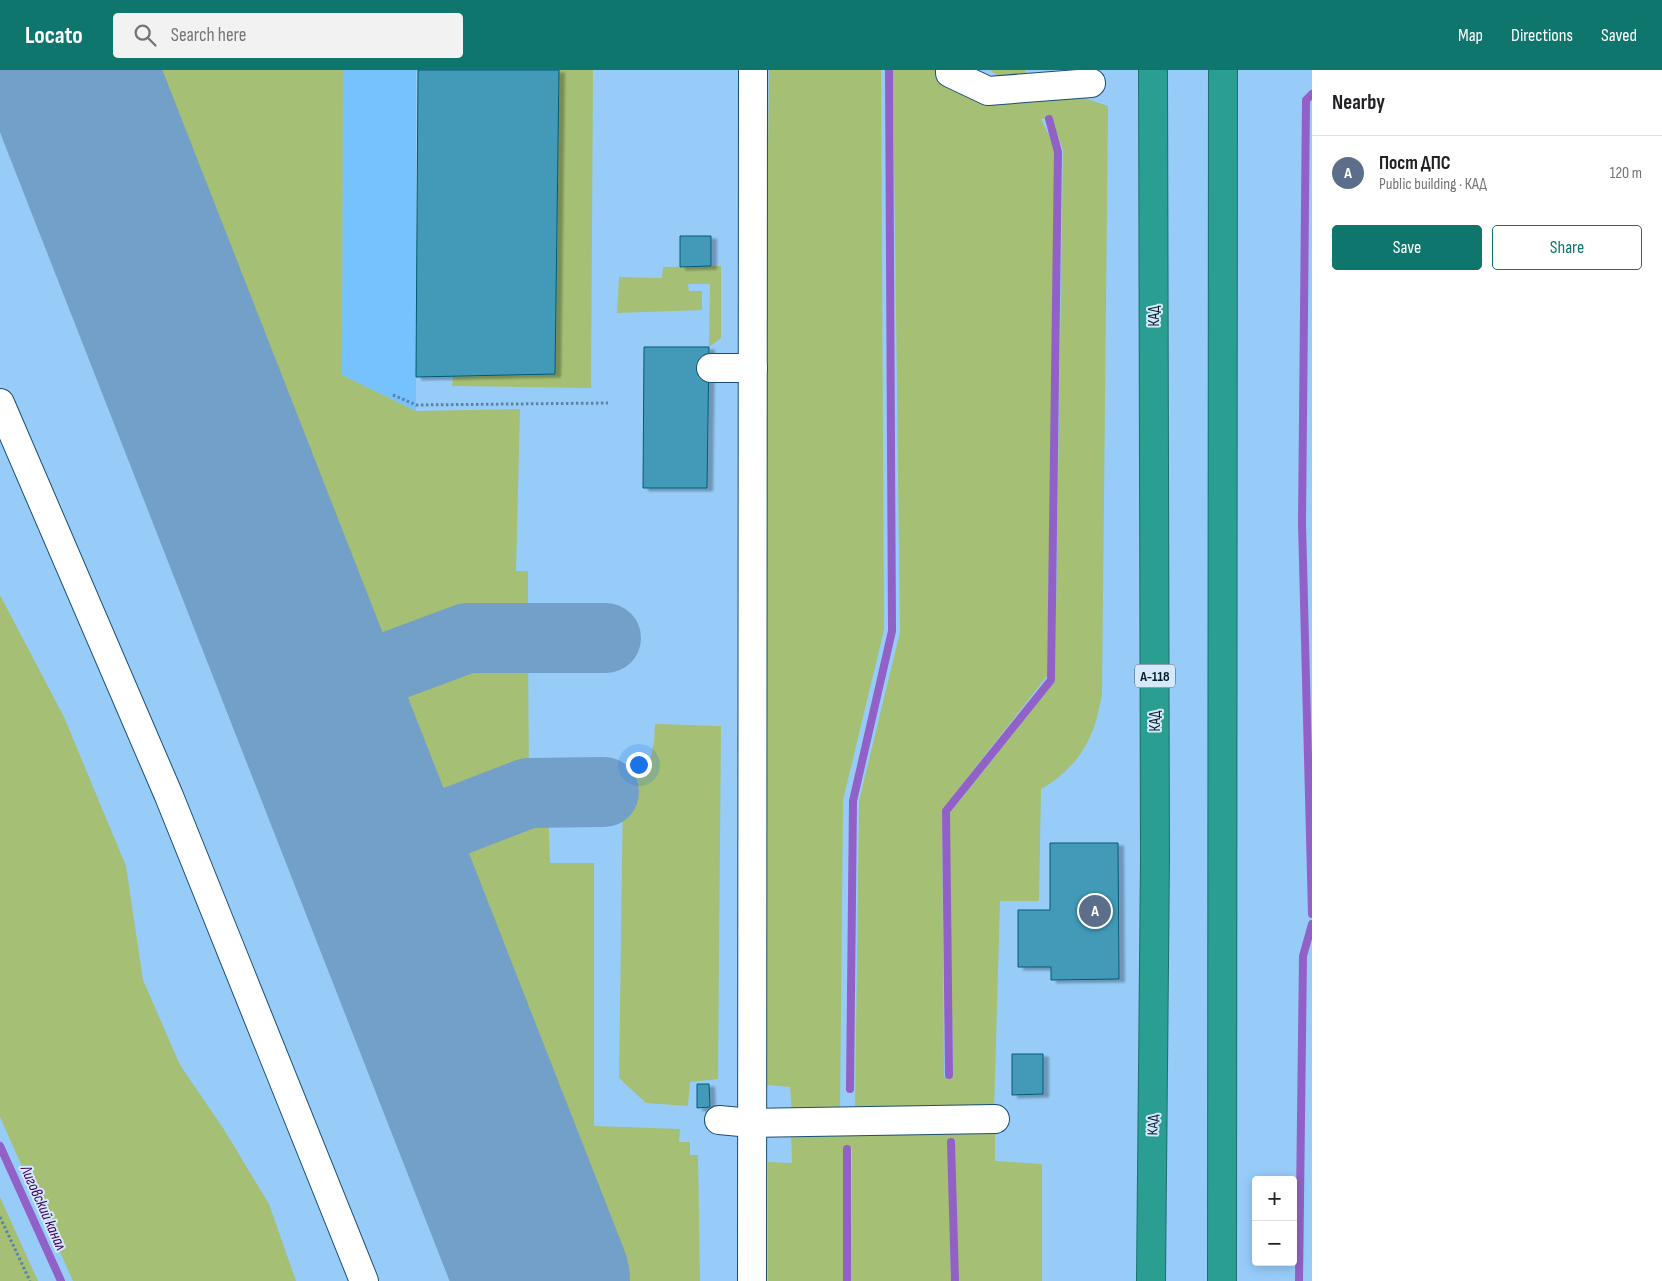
<!DOCTYPE html>
<meta charset="utf-8">
<style>
body{margin:0;font-family:"Sofia Sans Condensed",sans-serif;background:#f2f2f2;color:#202124}
.controls{position:absolute;right:15px;bottom:15px;display:grid;overflow:hidden;border-radius:5px;box-shadow:0 2px 12px #0003}
.controls button{width:45px;height:45px;display:grid;place-items:center;padding:0;border:0;border-bottom:1px solid #e0e0e0;background:#fff;color:#202124;font:25px sans-serif}
.you{position:absolute;left:638px;top:694px;width:18px;height:18px;margin:-12px;border:4px solid #fff;border-radius:50%;background:#1a73e8;box-shadow:0 0 0 8px #1a73e833}
.badge{display:grid;place-items:center;width:32px;height:32px;border-radius:50%;background:#0f766e;color:#fff;font-size:16px;font-weight:700}
.pin{position:absolute;translate:-50% -50%;border:2px solid #fff;box-shadow:0 1px 5px #0006}
.list{margin:0;padding:0;list-style:none}
h2{display:flex;justify-content:space-between;align-items:center;height:65px;margin:0;padding:0 20px;font-size:21px}
h2 small{font-size:16px;font-weight:400;color:#757577}
.list li{display:grid;grid-template-columns:32px 1fr auto;gap:15px;align-items:center;box-sizing:border-box;height:75px;padding:0 20px;border-top:1px solid #e0e0e0}
.list b{display:block;font-size:19px;white-space:nowrap}
.list p{margin:0;font-size:16px;white-space:nowrap;color:#757577}
.list em{font-size:16px;font-style:normal;color:#757577}
.actions{display:flex;gap:10px;padding:15px 20px}
.actions a{flex:1;padding:11px 0;border:1px solid #0f766e;border-radius:5px;text-align:center;font-size:18px;color:#0f766e}
.actions .main{background:#0f766e;color:#fff}
.icon{flex:none;width:28px;height:28px;fill:none;stroke:currentColor;stroke-width:2;stroke-linecap:round;stroke-linejoin:round}
.map{position:relative;flex:none;width:1312px;height:1211px;overflow:hidden}
header{display:flex;align-items:center;gap:30px;box-sizing:border-box;height:70px;padding:0 25px;background:#0f766e;color:#fff}
header strong{font-size:24px}
nav{display:flex;gap:28px;margin-inline-start:auto;font-size:18px}
.search{width:350px;height:45px;background:#f2f2f2;display:flex;align-items:center;gap:12px;box-sizing:border-box;padding:0 18px;border-radius:5px;color:#757577;font-size:19px}
main{display:flex}
aside{flex:1;background:#fff}
.map>svg:first-child{display:block}
.built{fill:#76c2fe}
.green{fill:#a5bf74;fill-rule:evenodd}
.lines{fill:none;stroke-linecap:round;stroke-linejoin:round}
.stream{stroke:#9261c7;stroke-width:8}
.taxiway{stroke:#72a0c8;stroke-width:70}
.runway{stroke:#72a0c8;stroke-width:174}
.building{fill:#439ab8;stroke:#005b74;filter:url(#shadow)}
.minor-casing{stroke:#1a4e74;stroke-width:30}
.highway-casing{stroke:#1b706f;stroke-width:30}
.path{stroke:#5a84a7;stroke-width:3;stroke-dasharray:2.5 2.5;stroke-linecap:butt}
.minor{stroke:#fff;stroke-width:28}
.highway{stroke:#299e91;stroke-width:28}
.labels{text-anchor:middle;dominant-baseline:central;stroke-width:4;stroke-linejoin:round;paint-order:stroke}
.shield{fill:#d6e9fa;stroke:#40596c;stroke-width:1}
.shield-label{font-size:14px;font-weight:bold;fill:#001b2f}
.street-label{font-size:15px;fill:#001b2f;stroke:#d6e9fa}
.water-label{font-size:16px;font-style:italic;fill:#3a0062;stroke:#d6e9fa}
</style>
<header>
<strong>Locato</strong>
<div class="search"><svg class="icon" aria-label="search" viewBox="0 0 24 24"><circle cx="10" cy="10" r="6"/><path d="M15 15l6 6"/></svg>Search here</div>
<nav><a>Map</a><a>Directions</a><a>Saved</a></nav>
</header>
<main>
<div class="map">
<svg width="1312" height="1211" viewBox="0 0 1312 1211">
<defs>
<filter id="shadow"><feDropShadow dx="5.5" dy="3" stdDeviation="1" flood-color="#0004"/></filter>
</defs>
<rect width="100%" height="100%" fill="#97ccf9"/>
<path class="built" d="M 343,0 L 416,0 L 416,341 L 342,305 Z"/>
<g class="green">
<path d="M 138,0 L 343,0 L 342,305 L 416,341 L 520,339 L 516,501 L 528,501 L 528,551 L 467,553 L 373,586 L 343,573 L 131,25 Z"/>
<path d="M 559,0 L 593,0 L 591,318 L 452,316 L 453,306 L 555,304 Z"/>
<path d="M 769,0 L 881,0 L 884,560 L 843,730 L 840,1043 L 792,1044 L 790,1017 L 767,1015 L 764,401 Z"/>
<path d="M 893,0 L 940,0 L 1081,27 L 1108,36 L 1102,625 C 1099,637 1097,651 1092,662 C 1083,686 1064,706 1041,719 L 1039,831 L 1000,831 L 994,1041 L 855,1043 L 859,731 L 900,562 ZM 1051,48 L 1063,80 L 1055,611 L 949,744 L 953,1006 L 944,1007 L 942,740 L 1047,606 L 1056,80 L 1041,49 Z"/>
<path d="M 990,0 L 1025,0 L 1027,4 L 997,5 Z"/>
<path d="M 721,196 L 721,268 L 709,277 L 710,214 L 688,214 L 689,221 L 702,221 L 702,240 L 617,243 L 619,207 L 662,208 L 663,197 Z"/>
<path d="M 0,525 L 64,647 L 126,796 L 143,910 L 180,995 L 223,1058 L 269,1134 L 296,1211 L 73,1211 L 0,1047 Z"/>
<path d="M 528,582 L 529,710 L 440,746 L 406,732 L 371,646 L 387,616 L 470,585 Z"/>
<path d="M 655,654 L 721,656 L 718,1009 L 690,1012 L 688,1036 L 646,1033 L 619,1008 L 623,724 L 650,690 L 654,672 Z"/>
<path d="M 530,738 L 548,738 L 550,793 L 594,793 L 594,1056 L 680,1059 L 679,1072 L 690,1072 L 690,1085 L 698,1085 L 700,1211 L 594,1211 L 432,801 L 445,768 Z"/>
<path d="M 995,1056 L 995,1091 L 1042,1094 L 1042,1211 L 957,1211 L 955,1073 L 948,1074 L 951,1211 L 851,1211 L 852,1078 L 845,1079 L 843,1211 L 768,1211 L 768,1092 L 792,1093 L 791,1059 Z"/>
<path d="M 0,1127 L 38,1211 L 0,1211 Z"/>
</g>
<g class="lines">
<g class="stream">
<path d="M 1312,24 L 1306,30 L 1302,453 L 1312,844"/>
<path d="M 949,1005 L 946,741 L 1051,610 L 1058,82 L 1049,49"/>
<path d="M 850,1019 L 853,731 L 892,561 L 889,0"/>
<path d="M 951,1072 L 955,1211"/>
<path d="M 0,1076 L 61,1211"/>
<path d="M 847,1211 L 847,1079"/>
<path d="M 1299,1211 L 1303,886 L 1312,854"/>
</g>
<g class="taxiway">
<path d="M 70,2 L 75,0"/>
<path d="M 314,625 L 467,568 L 606,568"/>
<path d="M 375,782 L 528,723 L 604,722"/>
</g>
<path class="runway" d="M 69,0 L 543,1211"/>
</g>
<g class="building">
<path d="M 418,0 L 559,0 L 555,304 L 416,307 Z"/>
<path d="M 680,166 L 711,166 L 711,196 L 680,197 Z"/>
<path d="M 644,277 L 709,277 L 707,418 L 643,418 Z"/>
<path d="M 1050,773 L 1118,773 L 1119,909 L 1051,910 L 1051,897 L 1018,897 L 1018,840 L 1050,840 Z"/>
<path d="M 1012,984 L 1043,984 L 1043,1024 L 1012,1025 Z"/>
<path d="M 697,1014 L 709,1014 L 710,1037 L 697,1038 Z"/>
</g>
<g class="lines">
<defs>
<g id="minor">
<path d="M 950,0 L 950,3 L 988,21 L 1091,13"/>
<path d="M 711,298 L 753,298"/>
<path d="M 0,333 L 169,726 L 364,1211"/>
<path d="M 719,1050 L 751,1053 L 995,1049"/>
<path d="M 752,1211 L 753,0"/>
</g>
<g id="highway">
<path d="M 1151,1211 L 1155,789 L 1153,0"/>
<path d="M 1222,1211 L 1223,0"/>
</g>
</defs>
<use href="#minor" class="minor-casing"/>
<use href="#highway" class="highway-casing"/>
<g class="path">
<path d="M 393,325 L 416,335 L 608,333"/>
<path d="M 0,1147 L 30,1211"/>
</g>
<use href="#minor" class="minor"/>
<use href="#highway" class="highway"/>
</g>
<g class="labels">
<rect class="shield" x="1135" y="594.5" width="40" height="23" rx="4"/>
<g class="shield-label">
<text x="1155" y="606">А-118</text>
</g>
<g class="street-label">
<text transform="translate(1154 246) rotate(-90)">КАД</text>
<text transform="translate(1155 651) rotate(-90)">КАД</text>
<text transform="translate(1153 1055) rotate(-89)">КАД</text>
</g>
<g class="water-label">
<text transform="translate(43 1138) rotate(66)">Лиговский канал</text>
</g>
</g>
</svg>
<div class="controls">
<button>+</button>
<button>−</button>
</div>
<div class="you"></div>
<div class="pin badge" style="left:1095px;top:841px;background:#5c6f8a">A</div>
</div>
<aside>
<h2>Nearby<small></small></h2>
<ul class="list">
<li><span class="badge" style="background:#5c6f8a">A</span><div><b>Пост ДПС</b><p>Public building · КАД</p></div><em>120 m</em></li>
</ul>
<div class="actions"><a class="main">Save</a><a>Share</a></div>
</aside>
</main>
